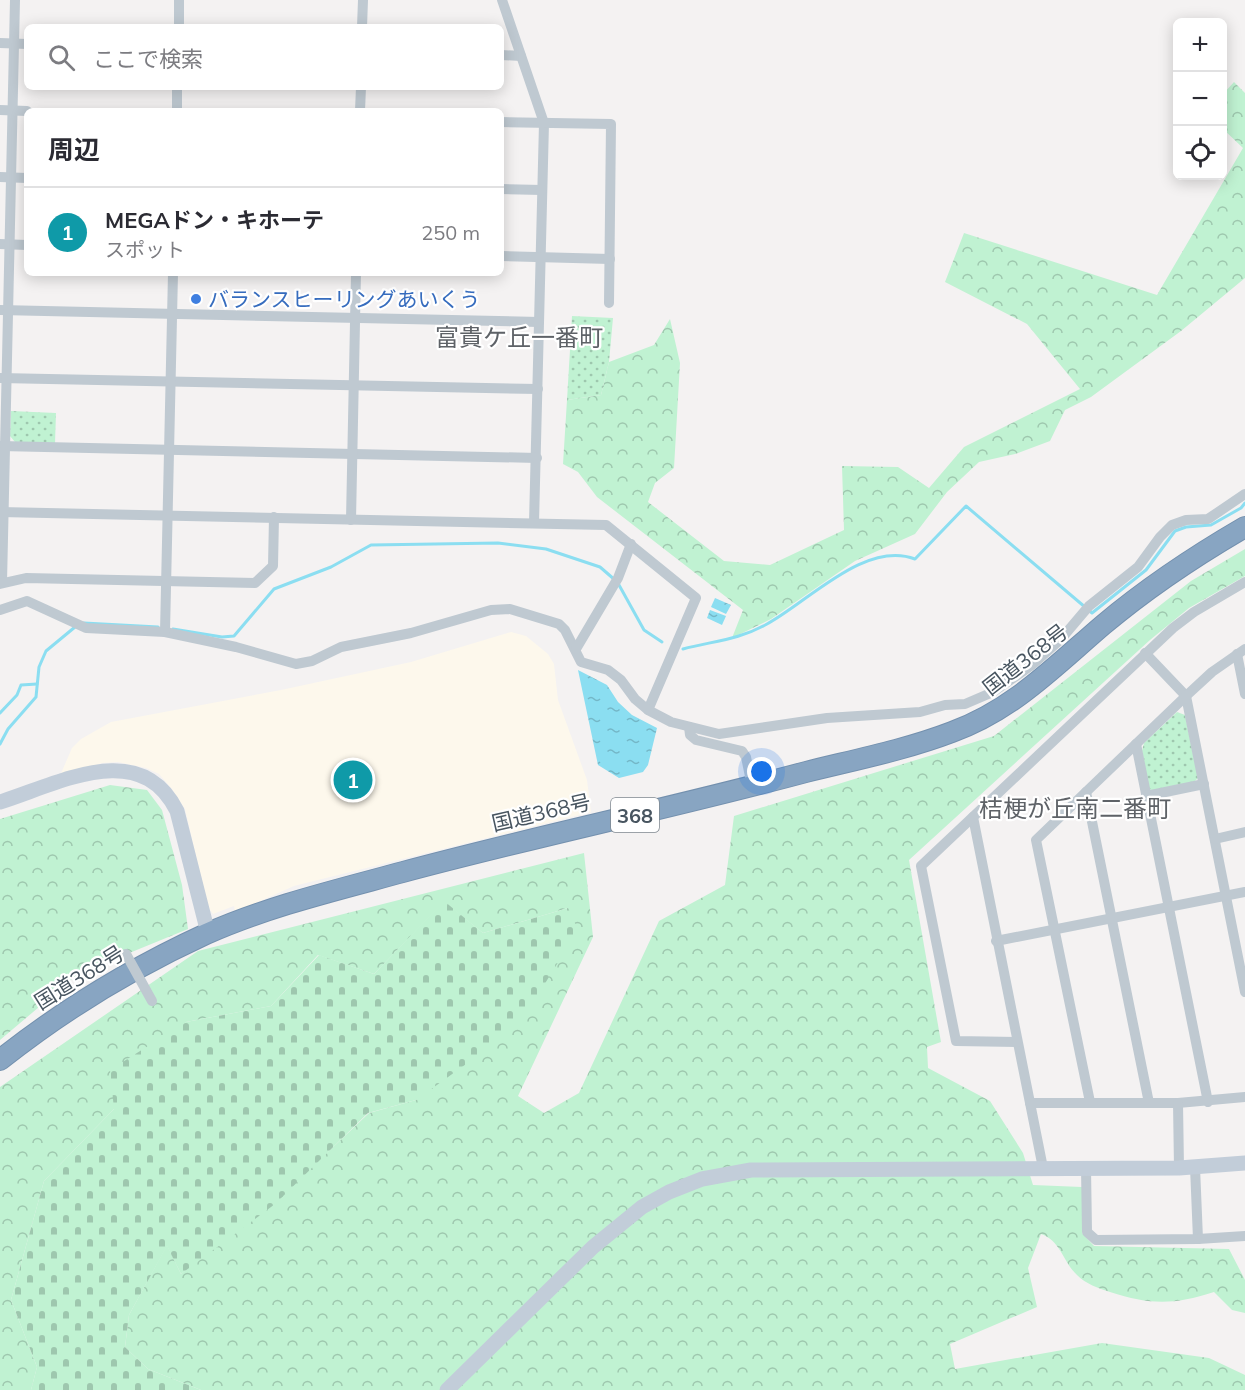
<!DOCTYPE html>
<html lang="ja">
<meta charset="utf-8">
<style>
body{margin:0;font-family:Mulish,"Noto Sans JP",sans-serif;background:#f7f7f7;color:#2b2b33}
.controls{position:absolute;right:18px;top:18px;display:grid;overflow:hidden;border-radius:9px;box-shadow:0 3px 15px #0003}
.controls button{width:54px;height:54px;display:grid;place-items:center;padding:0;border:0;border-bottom:2px solid #e1e1e2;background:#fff;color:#2b2b33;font:30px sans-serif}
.you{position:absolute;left:762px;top:772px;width:21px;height:21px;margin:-15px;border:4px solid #fff;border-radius:50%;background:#1a73e8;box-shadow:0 0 0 9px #1a73e833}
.badge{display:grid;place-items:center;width:39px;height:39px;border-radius:50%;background:#111827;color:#fff;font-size:20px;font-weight:700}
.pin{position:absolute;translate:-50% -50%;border:3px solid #fff;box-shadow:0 2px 6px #0006}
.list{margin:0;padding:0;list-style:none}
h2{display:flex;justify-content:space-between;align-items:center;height:78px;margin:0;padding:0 24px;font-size:26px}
h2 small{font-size:20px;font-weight:400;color:#7c7c81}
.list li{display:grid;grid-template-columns:39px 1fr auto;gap:18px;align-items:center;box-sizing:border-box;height:90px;padding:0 24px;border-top:2px solid #e1e1e2}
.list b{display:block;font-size:22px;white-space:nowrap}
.list p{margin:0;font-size:20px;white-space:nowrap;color:#7c7c81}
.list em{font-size:20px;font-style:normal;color:#7c7c81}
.icon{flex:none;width:33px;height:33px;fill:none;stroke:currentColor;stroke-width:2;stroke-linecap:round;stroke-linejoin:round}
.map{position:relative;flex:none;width:1245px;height:1390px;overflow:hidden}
.search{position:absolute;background:#fff;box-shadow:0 3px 15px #0003;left:24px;top:24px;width:480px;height:66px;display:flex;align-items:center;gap:15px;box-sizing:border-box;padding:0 21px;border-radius:9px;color:#7c7c81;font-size:22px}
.panel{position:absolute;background:#fff;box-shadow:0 3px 15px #0003;left:24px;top:108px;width:480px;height:168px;border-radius:9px}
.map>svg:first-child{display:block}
.commercial{fill:#fdf8ec}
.forest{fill:url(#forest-crowns)}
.cemetery{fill:url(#cemetery-stones)}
.park{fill:url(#park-dots)}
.water{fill:url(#water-ripples)}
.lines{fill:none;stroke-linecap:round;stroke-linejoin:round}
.stream{stroke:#8bdef1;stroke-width:3}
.highway-casing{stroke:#7390ae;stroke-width:22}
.street{stroke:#bfc9d1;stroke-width:10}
.secondary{stroke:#c2cdd9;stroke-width:15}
.highway{stroke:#88a5c2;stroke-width:20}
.street-bridge{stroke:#bfc9d1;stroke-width:10}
.shop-dot{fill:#3f7fe0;stroke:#fff;stroke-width:2}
.labels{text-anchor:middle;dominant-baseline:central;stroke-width:4.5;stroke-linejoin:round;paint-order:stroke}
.shield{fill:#fff;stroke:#7f8890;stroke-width:1.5}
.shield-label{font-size:20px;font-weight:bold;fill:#485560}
.shop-label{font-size:21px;fill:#366cbe;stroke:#fff;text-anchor:start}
.street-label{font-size:21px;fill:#485560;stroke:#fff}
.quarter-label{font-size:24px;fill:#5e6267;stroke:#fff}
</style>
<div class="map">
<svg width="1245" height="1390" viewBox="0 0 1245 1390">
<defs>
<pattern id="forest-crowns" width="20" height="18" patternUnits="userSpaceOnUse" patternTransform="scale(1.5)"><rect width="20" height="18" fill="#c0f2d2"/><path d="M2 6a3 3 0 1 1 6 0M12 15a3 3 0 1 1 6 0" fill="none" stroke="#9ec7ae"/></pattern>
<pattern id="cemetery-stones" width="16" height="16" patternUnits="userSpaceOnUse" patternTransform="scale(1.5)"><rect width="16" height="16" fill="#c0f2d2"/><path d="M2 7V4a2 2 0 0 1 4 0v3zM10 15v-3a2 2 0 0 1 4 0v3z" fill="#9ec7ae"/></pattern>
<pattern id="park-dots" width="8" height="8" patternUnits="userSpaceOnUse" patternTransform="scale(1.5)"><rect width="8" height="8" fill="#c0f2d2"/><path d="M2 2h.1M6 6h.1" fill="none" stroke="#9ec7ae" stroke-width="1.8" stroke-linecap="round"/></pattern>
<pattern id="water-ripples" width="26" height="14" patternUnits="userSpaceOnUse" patternTransform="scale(1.5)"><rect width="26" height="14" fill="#8bdef1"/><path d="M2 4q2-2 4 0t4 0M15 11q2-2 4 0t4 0" fill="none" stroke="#74b7c7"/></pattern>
</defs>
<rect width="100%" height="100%" fill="#f4f2f2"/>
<path class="commercial" d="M 511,632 L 526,636 L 548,654 L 554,664 L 558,700 L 587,780 L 591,812 L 294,886 L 235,912 L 234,906 L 213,914 L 208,907 L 185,809 L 172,789 L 159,774 L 146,768 L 118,762 L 102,763 L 59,778 L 72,748 L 81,739 L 111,722 L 281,690 L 411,662 Z"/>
<g class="forest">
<path d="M 1234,82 L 1245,93 L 1245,278 L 1181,331 L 1091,397 L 1065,410 L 1050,441 L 1015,454 L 979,462 L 947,492 L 915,534 L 855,561 L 771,619 L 732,638 L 743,610 L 597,497 L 578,472 L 563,464 L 567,400 L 601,395 L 609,362 L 654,345 L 670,319 L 680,363 L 674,468 L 655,483 L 648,502 L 724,561 L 770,565 L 844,530 L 842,466 L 898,467 L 929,488 L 964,447 L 1080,389 L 1027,324 L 945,282 L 964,233 L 1157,295 L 1243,148 L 1223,129 L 1223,94 Z"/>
<path d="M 1245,549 L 1245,576 L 1189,608 L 1150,640 L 909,860 L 941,1042 L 927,1047 L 928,1068 L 990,1101 L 1023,1153 L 1033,1185 L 1082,1187 L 1082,1233 L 1094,1246 L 1229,1249 L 1245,1280 L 1245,1313 L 1232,1310 L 1214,1292 C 1174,1305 1150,1305 1110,1292 C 1098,1288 1086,1284 1077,1275 C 1063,1262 1061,1241 1041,1234 L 1028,1268 L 1037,1307 L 950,1344 L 955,1369 L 1102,1343 L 1209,1358 L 1245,1375 L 1245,1390 L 201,1390 L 148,1369 L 125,1347 L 129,1315 L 167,1245 L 181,1274 L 329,1151 L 369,1113 L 416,1100 L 568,908 L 483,933 L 444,902 L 374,974 L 318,955 L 271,1006 L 186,1022 L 114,1109 L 44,1181 L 11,1300 L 37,1367 L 31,1390 L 0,1390 L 0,1087 L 198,951 L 584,853 L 593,937 L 518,1096 L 544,1113 L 579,1093 L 659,921 L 725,885 L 734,816 L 994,736 L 1191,581 Z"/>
<path d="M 110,785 L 147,790 L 162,810 L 182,885 L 188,929 L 78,974 L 0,1040 L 0,819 Z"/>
</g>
<path class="cemetery" d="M 444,901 L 483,933 L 568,908 L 578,930 L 536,998 L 487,1049 L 416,1100 L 368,1113 L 275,1204 L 181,1274 L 167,1246 L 129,1315 L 125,1347 L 148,1369 L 201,1390 L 31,1390 L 37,1367 L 11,1300 L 44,1181 L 114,1109 L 110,1070 L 186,1022 L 271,1006 L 319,955 L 374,974 Z"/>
<g class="park">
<path d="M 572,316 L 613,318 L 609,362 L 601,395 L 567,400 Z"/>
<path d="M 11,411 L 56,413 L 55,443 L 15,442 L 10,436 Z"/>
<path d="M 1177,712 L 1185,715 L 1198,778 L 1194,782 L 1154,791 L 1149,789 L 1142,751 L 1144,743 Z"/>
</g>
<g class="water">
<path d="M 715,598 L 731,605 L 726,614 L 711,607 Z"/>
<path d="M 710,610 L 726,616 L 722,625 L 707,618 Z"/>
<path d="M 578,670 L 607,685 L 618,702 L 632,715 L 657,728 L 648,765 L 643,772 L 619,778 L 598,765 Z"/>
</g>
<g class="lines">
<g class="stream">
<path d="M 619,585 L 644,630 L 662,642"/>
<path d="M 84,623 L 158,627"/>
<path d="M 173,629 L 222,637 L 234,636 L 274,589 L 331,567 L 371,545 L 498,543 L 546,549 L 600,567 L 615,580"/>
<path d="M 683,649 C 713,641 739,640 767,624 C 808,602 865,540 915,559 L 966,506 L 1092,613 L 1146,570 L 1175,531 L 1186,527 L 1211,525 L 1241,508 L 1245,503"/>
<path d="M 0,713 L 17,695 L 21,685 L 37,684"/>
<path d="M 0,744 L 8,729 L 36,697 L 39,667 L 46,651 L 75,627"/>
</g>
<defs>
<path id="highway" d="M 0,1060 C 63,1010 132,968 206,934 C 269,906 337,890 403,872 C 537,836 672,808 806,772 C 854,760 905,750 952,732 C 1013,710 1055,666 1103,625 C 1147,588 1195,556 1245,527"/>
</defs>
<use href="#highway" class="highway-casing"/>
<g class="street">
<path d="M 502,0 L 544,123 L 534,523"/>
<path d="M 179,27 L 179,0"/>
<path d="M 362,27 L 363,0"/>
<path d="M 0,43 L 27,44"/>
<path d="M 501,55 L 521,56"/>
<path d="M 0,110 L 27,111"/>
<path d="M 177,111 L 177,87"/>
<path d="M 360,111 L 361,87"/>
<path d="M 501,122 L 611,124 L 609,303"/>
<path d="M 0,177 L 27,178"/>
<path d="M 501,189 L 542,190"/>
<path d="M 0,244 L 27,245"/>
<path d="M 501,256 L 610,259"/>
<path d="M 0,310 L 539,322"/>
<path d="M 0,378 L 538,389"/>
<path d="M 0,446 L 537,458"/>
<path d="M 0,512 L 606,525 L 696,598 L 648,710"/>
<path d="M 351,520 L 356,273"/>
<path d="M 2,583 L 15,0"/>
<path d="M 0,584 L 26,578 L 255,583 L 273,566 L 274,517"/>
<path d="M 0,610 L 27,601 L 86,628 L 165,632 L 236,647 L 296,664 L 312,661 L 341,647 L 411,633 L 491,610 L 510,609 L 559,624 L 565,630 L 581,662 L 608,670 L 621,680 L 635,699 L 648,710 L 671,722 L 719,734 L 827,718 L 920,712 L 945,705 L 965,704 L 993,692 L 1032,665 L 1061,639 L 1089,606 L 1138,567 L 1160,537 L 1172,525 L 1186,520 L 1208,519 L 1245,494"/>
<path d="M 165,632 L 173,273"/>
<path d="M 576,649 L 618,578 L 631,544"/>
<path d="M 1145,653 L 1186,696 L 1245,992"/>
<path d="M 1237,654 L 1245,694"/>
<path d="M 689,727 L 690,735 L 696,740 L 742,751 L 746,757 L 752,786"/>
<path d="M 1136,744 L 1208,1102"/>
<path d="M 1086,792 L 1149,1103"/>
<path d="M 1146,796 L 1204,784"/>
<path d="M 973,817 L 1043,1168"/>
<path d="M 1215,839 L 1245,832"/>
<path d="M 996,941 L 1245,892"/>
<path d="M 1017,1042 L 956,1041 L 921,866 L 1173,628 L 1194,612 L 1245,582"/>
<path d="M 1090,1102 L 1036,840 L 1186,696 L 1212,672 L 1245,649"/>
<path d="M 1030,1103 L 1178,1103 L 1245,1097"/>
<path d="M 1178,1103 L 1179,1168"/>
<path d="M 1195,1167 L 1198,1239"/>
<path d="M 1086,1168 L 1087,1232 L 1096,1240 L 1198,1239 L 1245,1236"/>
</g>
<g class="secondary">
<path d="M 0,802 C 58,784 140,737 177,811 L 208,933"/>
<path d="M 447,1390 L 593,1247 L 642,1207 L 669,1192 L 702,1179 L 751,1170 L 1179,1168 L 1245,1163"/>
</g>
<use href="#highway" class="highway"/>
<path class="street-bridge" d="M 126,954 L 152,1001"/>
</g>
<circle class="shop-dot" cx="196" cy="299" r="6"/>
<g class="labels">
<rect class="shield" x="611" y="798" width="48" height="34" rx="4.5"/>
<g class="shield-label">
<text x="635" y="815">368</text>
</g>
<g class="shop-label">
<text x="208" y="299">バランスヒーリングあいくう</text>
</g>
<g class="street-label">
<text transform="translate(1025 659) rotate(-38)">国道368号</text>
<text transform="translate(541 812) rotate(-13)">国道368号</text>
<text transform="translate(79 977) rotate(-32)">国道368号</text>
</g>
<g class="quarter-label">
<text x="519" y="337">富貴ケ丘一番町</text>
<text x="1075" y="808">桔梗が丘南二番町</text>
</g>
</g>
</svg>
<div class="controls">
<button>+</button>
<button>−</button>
<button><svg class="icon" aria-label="locate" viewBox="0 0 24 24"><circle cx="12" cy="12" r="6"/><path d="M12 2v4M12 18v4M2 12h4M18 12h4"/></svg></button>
</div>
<div class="you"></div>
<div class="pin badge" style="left:353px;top:780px;background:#0f9aa8">1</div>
<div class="search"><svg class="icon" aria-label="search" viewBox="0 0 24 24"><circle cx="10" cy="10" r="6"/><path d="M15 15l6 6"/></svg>ここで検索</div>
<section class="panel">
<h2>周辺<small></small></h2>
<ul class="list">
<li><span class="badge" style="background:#0f9aa8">1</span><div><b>MEGAドン・キホーテ</b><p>スポット</p></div><em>250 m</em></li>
</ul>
</section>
</div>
